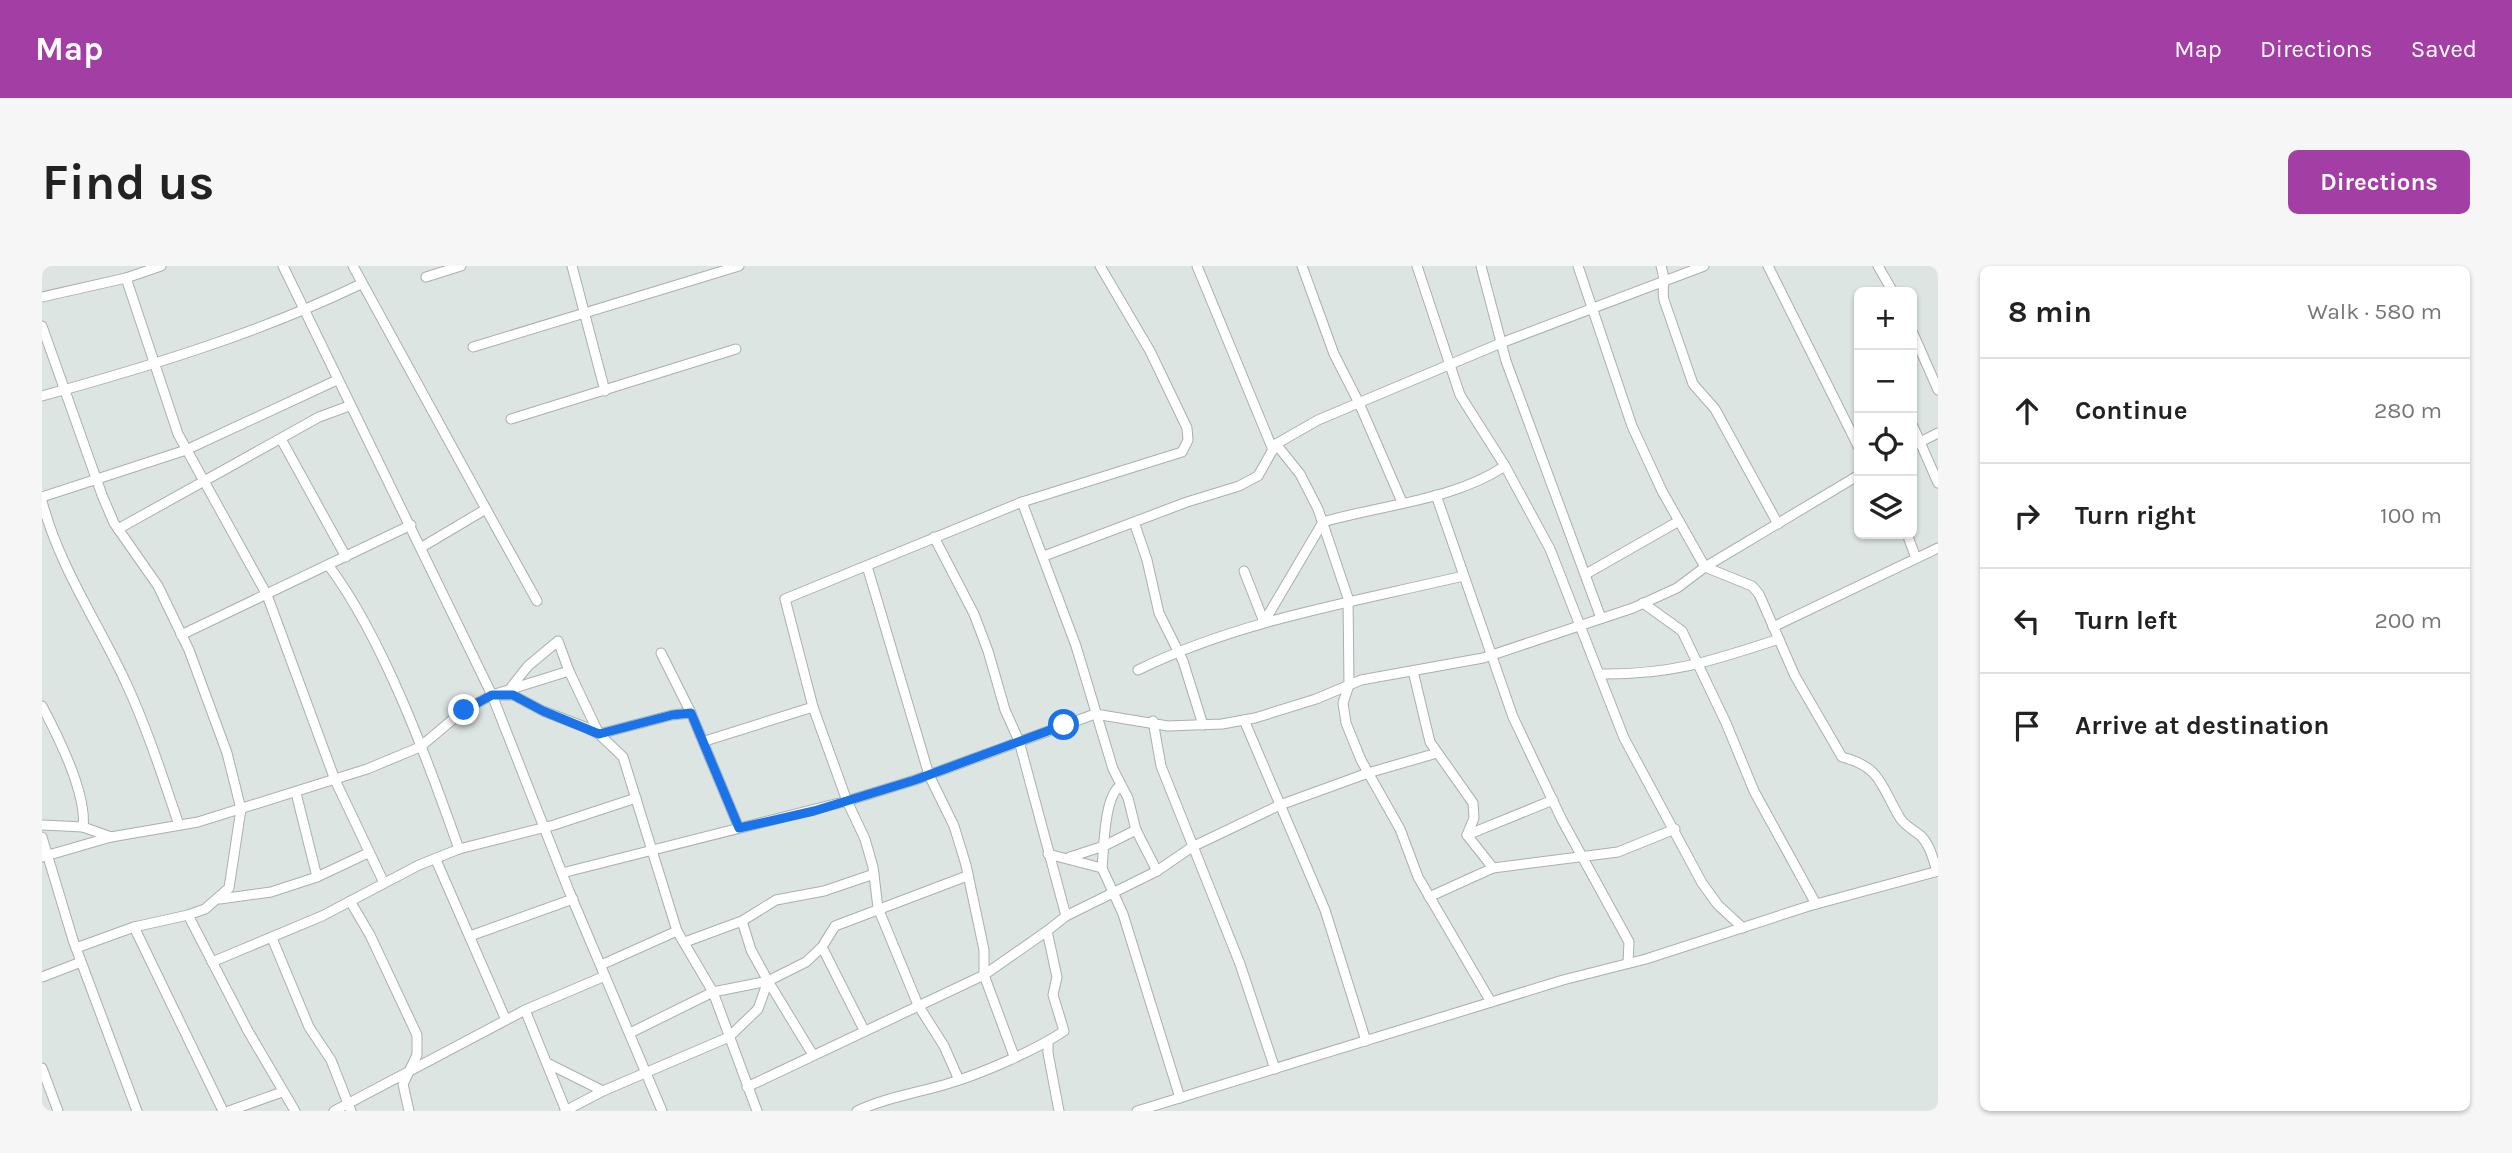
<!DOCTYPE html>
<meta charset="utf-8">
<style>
body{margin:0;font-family:Karla,sans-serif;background:#f6f6f6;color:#222}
.controls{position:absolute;right:21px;top:21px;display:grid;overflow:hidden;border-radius:10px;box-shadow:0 2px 5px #0004}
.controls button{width:63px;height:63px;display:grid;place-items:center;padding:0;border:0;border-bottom:2px solid #e0e0e0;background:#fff;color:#222;font:35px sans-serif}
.stop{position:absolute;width:21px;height:21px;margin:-16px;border:5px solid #1a73e8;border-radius:50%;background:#fff}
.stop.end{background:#1a73e8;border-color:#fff;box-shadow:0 2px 7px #0008}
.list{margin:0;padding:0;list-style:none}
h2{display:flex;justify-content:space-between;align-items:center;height:91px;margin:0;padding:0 28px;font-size:30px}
h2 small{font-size:23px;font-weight:400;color:#767676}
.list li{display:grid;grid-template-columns:46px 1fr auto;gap:21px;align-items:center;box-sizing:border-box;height:105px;padding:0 28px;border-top:2px solid #e0e0e0}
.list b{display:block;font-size:26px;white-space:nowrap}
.list em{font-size:23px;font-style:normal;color:#767676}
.icon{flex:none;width:38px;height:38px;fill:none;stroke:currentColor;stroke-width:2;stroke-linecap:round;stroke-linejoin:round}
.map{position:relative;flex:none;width:1896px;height:845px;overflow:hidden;border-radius:10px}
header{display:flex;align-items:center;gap:42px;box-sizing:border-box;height:98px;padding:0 35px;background:#a23ea4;color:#fff}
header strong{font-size:33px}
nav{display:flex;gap:38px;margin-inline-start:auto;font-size:24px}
.intro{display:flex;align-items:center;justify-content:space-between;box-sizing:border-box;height:168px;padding:0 42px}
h1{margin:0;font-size:49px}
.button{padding:18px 32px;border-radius:10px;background:#a23ea4;color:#fff;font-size:24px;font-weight:700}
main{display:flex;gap:42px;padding:0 42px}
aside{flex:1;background:#fff;border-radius:10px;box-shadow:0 2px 5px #0004}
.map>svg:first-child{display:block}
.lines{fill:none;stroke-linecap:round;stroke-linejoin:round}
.minor-casing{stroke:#a9b0ae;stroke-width:11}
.minor{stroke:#fff;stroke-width:9}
.route{stroke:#1a73e8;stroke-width:9}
</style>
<header>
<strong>Map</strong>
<nav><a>Map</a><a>Directions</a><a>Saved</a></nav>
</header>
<div class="intro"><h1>Find us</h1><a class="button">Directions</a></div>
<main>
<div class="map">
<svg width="1896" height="845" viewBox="0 0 1896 845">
<rect width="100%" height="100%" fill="#dde5e3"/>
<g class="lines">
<defs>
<g id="minor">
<path d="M 241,0 L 450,429 L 527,625 L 620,845"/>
<path d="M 311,0 L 444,243 L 380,281"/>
<path d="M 530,0 L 563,125"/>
<path d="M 1155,0 L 1231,184"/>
<path d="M 1260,0 L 1292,88 L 1317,137 L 1360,236"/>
<path d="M 1375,0 L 1418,129 L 1463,200 L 1508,283 L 1582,472 L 1660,617 L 1676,639 L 1701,662"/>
<path d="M 1439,0 L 1464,95 L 1559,352"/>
<path d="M 1536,0 L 1590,160 L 1620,225 L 1663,301 L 1710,320 L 1717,328 L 1753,410 L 1800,491 C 1840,501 1839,521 1858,552 C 1863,560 1872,564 1879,570 C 1888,579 1891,593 1895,605"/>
<path d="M 1619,0 C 1625,17 1619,20 1622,34 L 1651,118 L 1673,143 L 1736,258"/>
<path d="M 1726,0 L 1817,182"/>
<path d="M 1836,0 L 1851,26"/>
<path d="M 384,11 L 419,0"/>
<path d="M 84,12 L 136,168 L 225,329 L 293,514 L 342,617"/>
<path d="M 0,31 L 84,12 L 119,0"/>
<path d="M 0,60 L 60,229 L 72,257 L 116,320 L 147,384 L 185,487 L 199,543 L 187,622 L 163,643 L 146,649"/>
<path d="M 1870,65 L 1896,124"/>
<path d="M 431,81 L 697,0"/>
<path d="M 0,130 C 109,100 217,67 319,18"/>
<path d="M 469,153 L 694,83"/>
<path d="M 1870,158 L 1896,217"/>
<path d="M 239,173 L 304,291"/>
<path d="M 1234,178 L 1258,208 L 1276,243 L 1306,332 L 1307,419 L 1301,437 L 1304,457 L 1319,494 L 1358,563 L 1376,611 L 1449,736"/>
<path d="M 1870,180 L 1896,167"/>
<path d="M 1394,229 L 1471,451 L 1520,554 L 1587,676 L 1586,697"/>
<path d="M 0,231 L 144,184 L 295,114"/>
<path d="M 0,235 C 17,301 57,358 85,419 C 106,465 121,512 137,559"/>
<path d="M 980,236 L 1034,380 L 1071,503 L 1086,532 L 1094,564 L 1115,605"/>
<path d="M 444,243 L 495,335"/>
<path d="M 1092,256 L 1105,294 L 1117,347 L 1141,395 L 1161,459"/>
<path d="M 76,263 L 277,151 L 307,140"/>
<path d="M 1865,268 L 1874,292"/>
<path d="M 1002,290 L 1145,236 L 1197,220 L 1216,210 L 1234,178 L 1276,154 L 1459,77 L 1662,0"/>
<path d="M 287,300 C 342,374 386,495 417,583"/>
<path d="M 1202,305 L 1222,356"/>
<path d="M 1544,308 L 1637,255"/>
<path d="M 1601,337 L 1640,365 L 1684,457 L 1712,525 L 1774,638"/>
<path d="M 1222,356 L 1281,256 C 1342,238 1410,235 1463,200"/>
<path d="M 1731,361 L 1896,282"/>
<path d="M 139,369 L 369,259"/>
<path d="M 619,387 L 649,447"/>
<path d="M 1096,404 C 1198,354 1312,336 1421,310"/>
<path d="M 1371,405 L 1388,476 L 1431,537 L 1432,552 L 1425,569"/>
<path d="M 1557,408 C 1629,409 1670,395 1737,373"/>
<path d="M 470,420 L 486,400 L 516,375 L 527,405 L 557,468 L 630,449 L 649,447 L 697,562"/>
<path d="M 455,429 L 471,429 L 501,445 L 543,461 L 557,468 L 581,491 L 635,665 L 671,726 L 715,845"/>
<path d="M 0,440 C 16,470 45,528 41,561"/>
<path d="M 1202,454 L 1283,644 L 1324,775"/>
<path d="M 1111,455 L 1119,500 L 1198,698 L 1233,803"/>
<path d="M 663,475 L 771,441"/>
<path d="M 254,527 L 275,611"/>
<path d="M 0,559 L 41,561 L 69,571"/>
<path d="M 0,571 L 31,674 L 95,845"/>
<path d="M 1006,588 L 1060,602 L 1081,648 L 1138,832"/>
<path d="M 0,591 L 69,571 L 156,556 L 325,503 L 378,481 L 422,444 L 450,429 L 527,405"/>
<path d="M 1028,591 L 1062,580 L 1094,564"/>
<path d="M 394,594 L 464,754"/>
<path d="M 1060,602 C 1062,582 1062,531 1078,520"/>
<path d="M 1451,602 L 1425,569 L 1511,534"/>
<path d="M 520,607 L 805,535 L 873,514 L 1053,448 L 1126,460 L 1180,458 L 1213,452 L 1274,433 L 1319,414 L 1441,392 L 1591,342 L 1635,322 L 1663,301 L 1817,209"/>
<path d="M 1387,631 L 1451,602 L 1576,586 L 1633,563"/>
<path d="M 178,633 L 229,626 L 275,611 L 326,587"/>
<path d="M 308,635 L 328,669 L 375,769 L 375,789 L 361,818 L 367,845"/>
<path d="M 1024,650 L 1115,605 L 1150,581 L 1238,539 L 1326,507 L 1395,487"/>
<path d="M 92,661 L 146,649 L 206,765 L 253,845"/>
<path d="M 428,670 L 531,633"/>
<path d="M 230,672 L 267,761 L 289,794 L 309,845"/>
<path d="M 643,676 L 700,655 L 734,634 L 782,625 L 832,608"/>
<path d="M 780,681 L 822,764"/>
<path d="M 34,682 L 92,661 L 181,845"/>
<path d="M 170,696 L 280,650 L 377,599 L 417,583 L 512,559 L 594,532"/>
<path d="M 559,699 L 635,665"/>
<path d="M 0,711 L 39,696"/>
<path d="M 726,715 L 771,789"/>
<path d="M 483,744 L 524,845"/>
<path d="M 588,767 L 671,726 L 726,715 L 709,684 L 700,655"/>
<path d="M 1006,776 L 1006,787 L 1017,845"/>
<path d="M 972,790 L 942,709 L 1005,665"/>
<path d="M 507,798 L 561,825"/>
<path d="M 0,802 L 16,845"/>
<path d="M 917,814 L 902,780 L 876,739 L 836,642 L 831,601 L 823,573 L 805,535 L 771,441 L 743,333 L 980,236 L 1140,186 L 1146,174 L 1145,162 L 1108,85 L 1058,0"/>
<path d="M 705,821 L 942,709 L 942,684 L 924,599 L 912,560 L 887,509 L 825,300"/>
<path d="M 187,845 L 240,826"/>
<path d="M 292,845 L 483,744 L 563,710"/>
<path d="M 523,845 L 561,825 L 687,771 L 716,743 L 726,715 L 764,696 L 780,681 L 793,660 L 925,610"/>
<path d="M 815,845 C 845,831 876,827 908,817 C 941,807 994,784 1022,765 L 1011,729 L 1015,711 L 1005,665 L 1024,650 L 977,475 L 963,444 L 946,385 L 932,348 L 892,271"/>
<path d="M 1095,845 L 1521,714 L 1604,693 L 1767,640 L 1896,605"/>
</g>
</defs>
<use href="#minor" class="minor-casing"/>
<use href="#minor" class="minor"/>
</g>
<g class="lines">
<path class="route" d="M 422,444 L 450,429 L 471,429 L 501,445 L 557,468 L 630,449 L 649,447 L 697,562 L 772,545 L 873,514 L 1022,459"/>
</g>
</svg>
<div class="controls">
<button>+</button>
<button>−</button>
<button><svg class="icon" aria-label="locate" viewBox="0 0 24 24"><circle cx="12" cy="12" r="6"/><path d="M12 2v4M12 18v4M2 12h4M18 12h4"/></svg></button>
<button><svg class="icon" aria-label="layers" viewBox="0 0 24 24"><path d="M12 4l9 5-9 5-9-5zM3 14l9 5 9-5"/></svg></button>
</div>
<div class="stop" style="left:1022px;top:459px"></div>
<div class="stop end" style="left:422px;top:444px"></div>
</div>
<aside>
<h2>8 min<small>Walk · 580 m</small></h2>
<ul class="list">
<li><svg class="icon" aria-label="ahead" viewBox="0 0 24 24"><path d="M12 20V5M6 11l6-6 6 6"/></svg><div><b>Continue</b></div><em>280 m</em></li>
<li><svg class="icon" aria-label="right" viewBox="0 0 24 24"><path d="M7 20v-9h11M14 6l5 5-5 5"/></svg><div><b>Turn right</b></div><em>100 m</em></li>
<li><svg class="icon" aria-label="left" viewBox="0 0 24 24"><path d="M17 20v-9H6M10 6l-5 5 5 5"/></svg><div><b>Turn left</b></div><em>200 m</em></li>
<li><svg class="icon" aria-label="arrive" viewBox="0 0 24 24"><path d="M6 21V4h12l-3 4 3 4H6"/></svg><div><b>Arrive at destination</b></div></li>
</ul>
</aside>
</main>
